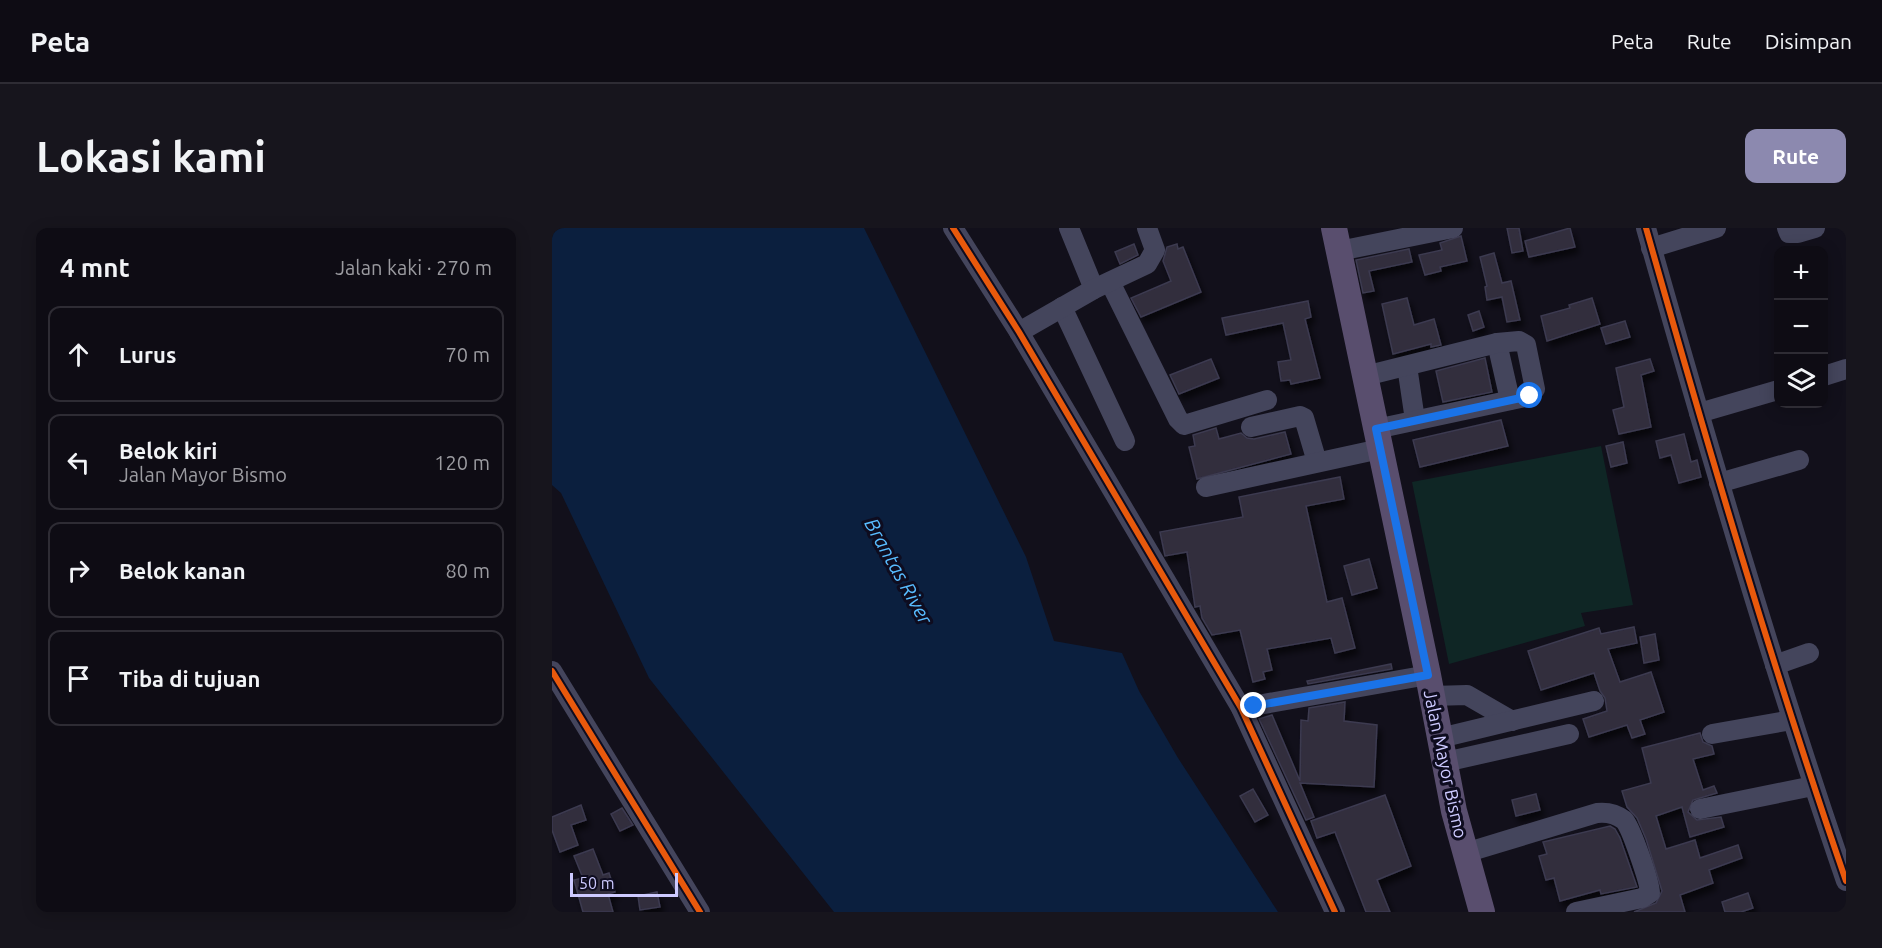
<!DOCTYPE html>
<html lang="id">
<meta charset="utf-8">
<style>
body{margin:0;font-family:Ubuntu,sans-serif;background:#17151d;color:#f1f3f6}
.controls{position:absolute;right:18px;top:18px;display:grid;overflow:hidden;border-radius:12px;box-shadow:0 3px 15px #0003}
.controls button{width:54px;height:54px;display:grid;place-items:center;padding:0;border:0;border-bottom:2px solid #2e2c34;background:#0e0c14;color:#f1f3f6;font:30px sans-serif}
.scale{position:absolute;left:18px;bottom:15px;width:108px;box-sizing:border-box;padding-left:6px;border:3px solid #cdcaff;border-top:0;font-size:16px;line-height:21px;white-space:nowrap;color:#cdcaff;-webkit-text-stroke:4px #0e0c1f;paint-order:stroke}
.stop{position:absolute;width:18px;height:18px;margin:-14px;border:4px solid #1a73e8;border-radius:50%;background:#fff}
.stop.end{background:#1a73e8;border-color:#fff;box-shadow:0 2px 6px #0008}
.list{margin:0;padding:0;list-style:none}
h2{display:flex;justify-content:space-between;align-items:center;height:78px;margin:0;padding:0 24px;font-size:26px}
h2 small{font-size:20px;font-weight:400;color:#9b9ba0}
.list li{display:grid;grid-template-columns:39px 1fr auto;gap:18px;align-items:center;box-sizing:border-box;height:96px;margin:0 12px 12px;padding:0 12px;border:2px solid #2e2c34;border-radius:12px}
.list b{display:block;font-size:22px;white-space:nowrap}
.list p{margin:0;font-size:20px;white-space:nowrap;color:#9b9ba0}
.list em{font-size:20px;font-style:normal;color:#9b9ba0}
.icon{flex:none;width:33px;height:33px;fill:none;stroke:currentColor;stroke-width:2;stroke-linecap:round;stroke-linejoin:round}
.map{position:relative;flex:none;width:1294px;height:684px;overflow:hidden;border-radius:12px}
header{display:flex;align-items:center;gap:36px;box-sizing:border-box;height:84px;padding:0 30px;background:#0e0c14;border-bottom:2px solid #2e2c34}
header strong{font-size:28px}
nav{display:flex;gap:33px;margin-inline-start:auto;font-size:21px}
.intro{display:flex;align-items:center;justify-content:space-between;box-sizing:border-box;height:144px;padding:0 36px}
h1{margin:0;font-size:42px}
.button{padding:15px 27px;border-radius:12px;background:#8c89af;color:#fff;font-size:21px;font-weight:700}
main{display:flex;gap:36px;padding:0 36px}
aside{flex:1;background:#0e0c14;border-radius:12px;box-shadow:0 3px 15px #0003}
.map>svg:first-child{display:block}
.green{fill:#0f2625}
.water{fill:#0b1f3e}
.building{fill:#302d3e;stroke:#3c3a50;stroke-width:1.5;filter:url(#shadow)}
.lines{fill:none;stroke-linecap:round;stroke-linejoin:round}
.minor{stroke:#44455c;stroke-width:20}
.major{stroke:#594e6e;stroke-width:26}
.cycleway-casing{stroke:#0e0c1f;stroke-width:10}
.cycleway{stroke:#e8590c;stroke-width:6}
.route{stroke:#1a73e8;stroke-width:8}
.labels{text-anchor:middle;dominant-baseline:central;stroke-width:6;stroke-linejoin:round;paint-order:stroke}
.street-label{font-size:18px;fill:#cdcaff;stroke:#0e0c1f}
.water-label{font-size:20px;font-style:italic;fill:#58bcff;stroke:#0e0c1f}
</style>
<header>
<strong>Peta</strong>
<nav><a>Peta</a><a>Rute</a><a>Disimpan</a></nav>
</header>
<div class="intro"><h1>Lokasi kami</h1><a class="button">Rute</a></div>
<main>
<aside>
<h2>4 mnt<small>Jalan kaki · 270 m</small></h2>
<ul class="list">
<li><svg class="icon" aria-label="ahead" viewBox="0 0 24 24"><path d="M12 20V5M6 11l6-6 6 6"/></svg><div><b>Lurus</b></div><em>70 m</em></li>
<li><svg class="icon" aria-label="left" viewBox="0 0 24 24"><path d="M17 20v-9H6M10 6l-5 5 5 5"/></svg><div><b>Belok kiri</b><p>Jalan Mayor Bismo</p></div><em>120 m</em></li>
<li><svg class="icon" aria-label="right" viewBox="0 0 24 24"><path d="M7 20v-9h11M14 6l5 5-5 5"/></svg><div><b>Belok kanan</b></div><em>80 m</em></li>
<li><svg class="icon" aria-label="arrive" viewBox="0 0 24 24"><path d="M6 21V4h12l-3 4 3 4H6"/></svg><div><b>Tiba di tujuan</b></div></li>
</ul>
</aside>
<div class="map">
<svg width="1294" height="684" viewBox="0 0 1294 684">
<defs>
<filter id="shadow"><feDropShadow dx="3.5" dy="6" stdDeviation="3" flood-color="#0009"/></filter>
</defs>
<rect width="100%" height="100%" fill="#12101b"/>
<path class="green" d="M 1049,218 L 1081,377 L 1029,385 L 1033,398 L 897,436 L 860,254 Z"/>
<path class="water" d="M 0,0 L 312,0 L 474,329 L 502,413 L 570,425 L 587,463 L 626,530 L 726,684 L 282,684 L 97,450 L 9,265 L 0,257 Z"/>
<g class="building">
<path d="M 955,0 L 967,0 L 971,23 L 960,25 Z"/>
<path d="M 1018,0 L 1023,19 L 977,29 L 973,13 Z"/>
<path d="M 909,8 L 915,33 L 888,39 L 889,43 L 873,47 L 867,27 L 890,22 L 888,15 Z"/>
<path d="M 582,16 L 586,27 L 568,36 L 563,24 Z"/>
<path d="M 625,16 L 626,21 L 631,19 L 649,64 L 589,89 L 579,70 L 619,53 L 611,33 L 615,19 Z"/>
<path d="M 857,21 L 860,34 L 817,43 L 822,63 L 811,65 L 804,32 Z"/>
<path d="M 942,25 L 950,55 L 959,53 L 968,92 L 955,94 L 950,69 L 935,72 L 933,59 L 935,58 L 928,29 Z"/>
<path d="M 855,70 L 862,97 L 882,91 L 889,117 L 879,119 L 879,116 L 841,126 L 830,76 Z"/>
<path d="M 1040,70 L 1048,96 L 995,113 L 989,88 L 1018,80 L 1017,77 Z"/>
<path d="M 756,73 L 759,89 L 753,91 L 768,150 L 739,156 L 738,152 L 729,153 L 726,134 L 739,132 L 731,95 L 674,107 L 670,90 Z"/>
<path d="M 927,83 L 932,99 L 921,103 L 916,87 Z"/>
<path d="M 1073,93 L 1078,109 L 1054,116 L 1049,100 Z"/>
<path d="M 933,130 L 940,164 L 891,174 L 884,143 Z"/>
<path d="M 659,131 L 667,150 L 627,166 L 618,147 Z"/>
<path d="M 1098,131 L 1102,143 L 1089,147 L 1099,199 L 1067,206 L 1061,182 L 1072,179 L 1064,140 Z"/>
<path d="M 949,192 L 956,218 L 868,239 L 861,212 Z"/>
<path d="M 664,200 L 667,211 L 689,205 L 695,210 L 702,211 L 733,204 L 739,226 L 645,251 L 637,219 L 643,218 L 641,207 Z"/>
<path d="M 1132,206 L 1139,234 L 1145,232 L 1149,249 L 1127,255 L 1119,227 L 1108,230 L 1104,213 Z"/>
<path d="M 1071,214 L 1075,235 L 1059,239 L 1054,218 Z"/>
<path d="M 788,249 L 792,271 L 754,278 L 775,374 L 790,370 L 803,420 L 783,425 L 779,410 L 715,421 L 720,442 L 711,444 L 713,451 L 701,454 L 688,402 L 660,407 L 650,390 L 648,378 L 643,379 L 635,324 L 613,328 L 608,304 L 691,289 L 687,269 Z"/>
<path d="M 817,331 L 825,360 L 800,367 L 792,338 Z"/>
<path d="M 1082,399 L 1085,415 L 1056,421 L 1068,454 L 1099,444 L 1112,484 L 1088,492 L 1093,506 L 1080,510 L 1075,497 L 1037,509 L 1031,491 L 1055,483 L 1053,470 L 1048,463 L 1042,445 L 989,462 L 976,423 L 1047,400 L 1049,406 Z"/>
<path d="M 1103,406 L 1107,432 L 1092,435 L 1088,409 Z"/>
<path d="M 839,436 L 840,441 L 756,456 L 755,453 Z"/>
<path d="M 793,474 L 792,493 L 825,497 L 822,559 L 748,555 L 762,589 L 754,592 L 707,491 L 720,487 L 748,553 L 749,492 L 756,493 L 757,480 Z"/>
<path d="M 1148,505 L 1151,514 L 1160,518 L 1162,526 L 1141,531 L 1151,562 L 1162,558 L 1165,565 L 1141,572 L 1136,584 L 1145,592 L 1169,589 L 1172,599 L 1138,609 L 1130,579 L 1104,588 L 1114,621 L 1143,612 L 1148,630 L 1186,617 L 1190,630 L 1157,642 L 1161,655 L 1128,667 L 1133,684 L 1082,684 L 1104,675 L 1110,663 L 1094,611 L 1085,590 L 1075,579 L 1070,563 L 1099,555 L 1090,520 Z"/>
<path d="M 701,561 L 716,587 L 703,594 L 688,568 Z"/>
<path d="M 984,566 L 988,582 L 964,588 L 960,572 Z"/>
<path d="M 833,567 L 859,638 L 825,652 L 838,684 L 814,684 L 783,604 L 765,610 L 759,593 Z"/>
<path d="M 29,577 L 34,592 L 19,597 L 26,617 L 8,624 L 0,602 L 0,589 Z"/>
<path d="M 70,580 L 81,597 L 68,603 L 59,586 Z"/>
<path d="M 1058,598 L 1063,601 L 1068,610 L 1085,659 L 1049,666 L 1048,662 L 1008,673 L 1002,650 L 994,652 L 987,628 L 995,626 L 991,614 Z"/>
<path d="M 41,621 L 51,647 L 57,645 L 63,664 L 56,666 L 61,684 L 31,684 L 22,652 L 31,650 L 22,628 Z"/>
<path d="M 105,664 L 108,679 L 88,682 L 86,668 Z"/>
<path d="M 1196,665 L 1201,680 L 1189,684 L 1173,684 L 1170,674 Z"/>
</g>
<g class="lines">
<g class="minor">
<path d="M 401,0 L 467,104 L 689,480 L 783,684"/>
<path d="M 517,0 L 542,61"/>
<path d="M 1094,0 C 1156,219 1220,438 1294,653"/>
<path d="M 1235,0 L 1237,5 L 1246,5 L 1263,0"/>
<path d="M 1099,20 L 1164,0"/>
<path d="M 787,23 L 901,0"/>
<path d="M 558,54 L 626,191 L 632,197 L 715,172"/>
<path d="M 510,79 L 573,213"/>
<path d="M 467,104 L 542,61 L 595,36 L 603,22 L 595,0"/>
<path d="M 945,115 L 958,172"/>
<path d="M 855,138 L 863,192"/>
<path d="M 813,148 L 945,115 L 967,113 L 974,117 L 983,161 L 978,168 L 824,201"/>
<path d="M 1272,148 L 1294,141"/>
<path d="M 1147,185 L 1226,162"/>
<path d="M 699,199 L 748,188 L 752,190 L 765,234"/>
<path d="M 1167,255 L 1247,232"/>
<path d="M 654,259 L 828,221"/>
<path d="M 1223,437 L 1257,425"/>
<path d="M 0,443 L 148,684"/>
<path d="M 880,468 L 915,467 L 960,493"/>
<path d="M 689,480 L 876,447"/>
<path d="M 1160,506 L 1240,492"/>
<path d="M 888,510 L 1042,473"/>
<path d="M 893,534 L 1017,506"/>
<path d="M 1148,581 L 1261,558"/>
<path d="M 913,625 L 1045,585 C 1054,584 1064,586 1072,592 C 1079,599 1098,655 1098,665 L 1090,670 L 1024,684"/>
</g>
<path class="major" d="M 782,0 L 876,447 L 902,583 L 930,684"/>
<defs>
<g id="cycleway">
<path d="M 401,0 L 467,104 L 689,480 L 783,684"/>
<path d="M 1094,0 C 1156,219 1220,438 1294,653"/>
<path d="M 0,443 L 148,684"/>
</g>
</defs>
<use href="#cycleway" class="cycleway-casing"/>
<use href="#cycleway" class="cycleway"/>
</g>
<g class="lines">
<path class="route" d="M 702,478 L 876,447 L 824,201 L 978,168"/>
</g>
<g class="labels">
<g class="street-label">
<text transform="translate(894 536) rotate(78)">Jalan Mayor Bismo</text>
</g>
<g class="water-label">
<text transform="translate(347 343) rotate(61)">Brantas River</text>
</g>
</g>
</svg>
<div class="controls">
<button>+</button>
<button>−</button>
<button><svg class="icon" aria-label="layers" viewBox="0 0 24 24"><path d="M12 4l9 5-9 5-9-5zM3 14l9 5 9-5"/></svg></button>
</div>
<div class="scale">50 m</div>
<div class="stop" style="left:978px;top:168px"></div>
<div class="stop end" style="left:702px;top:478px"></div>
</div>
</main>
